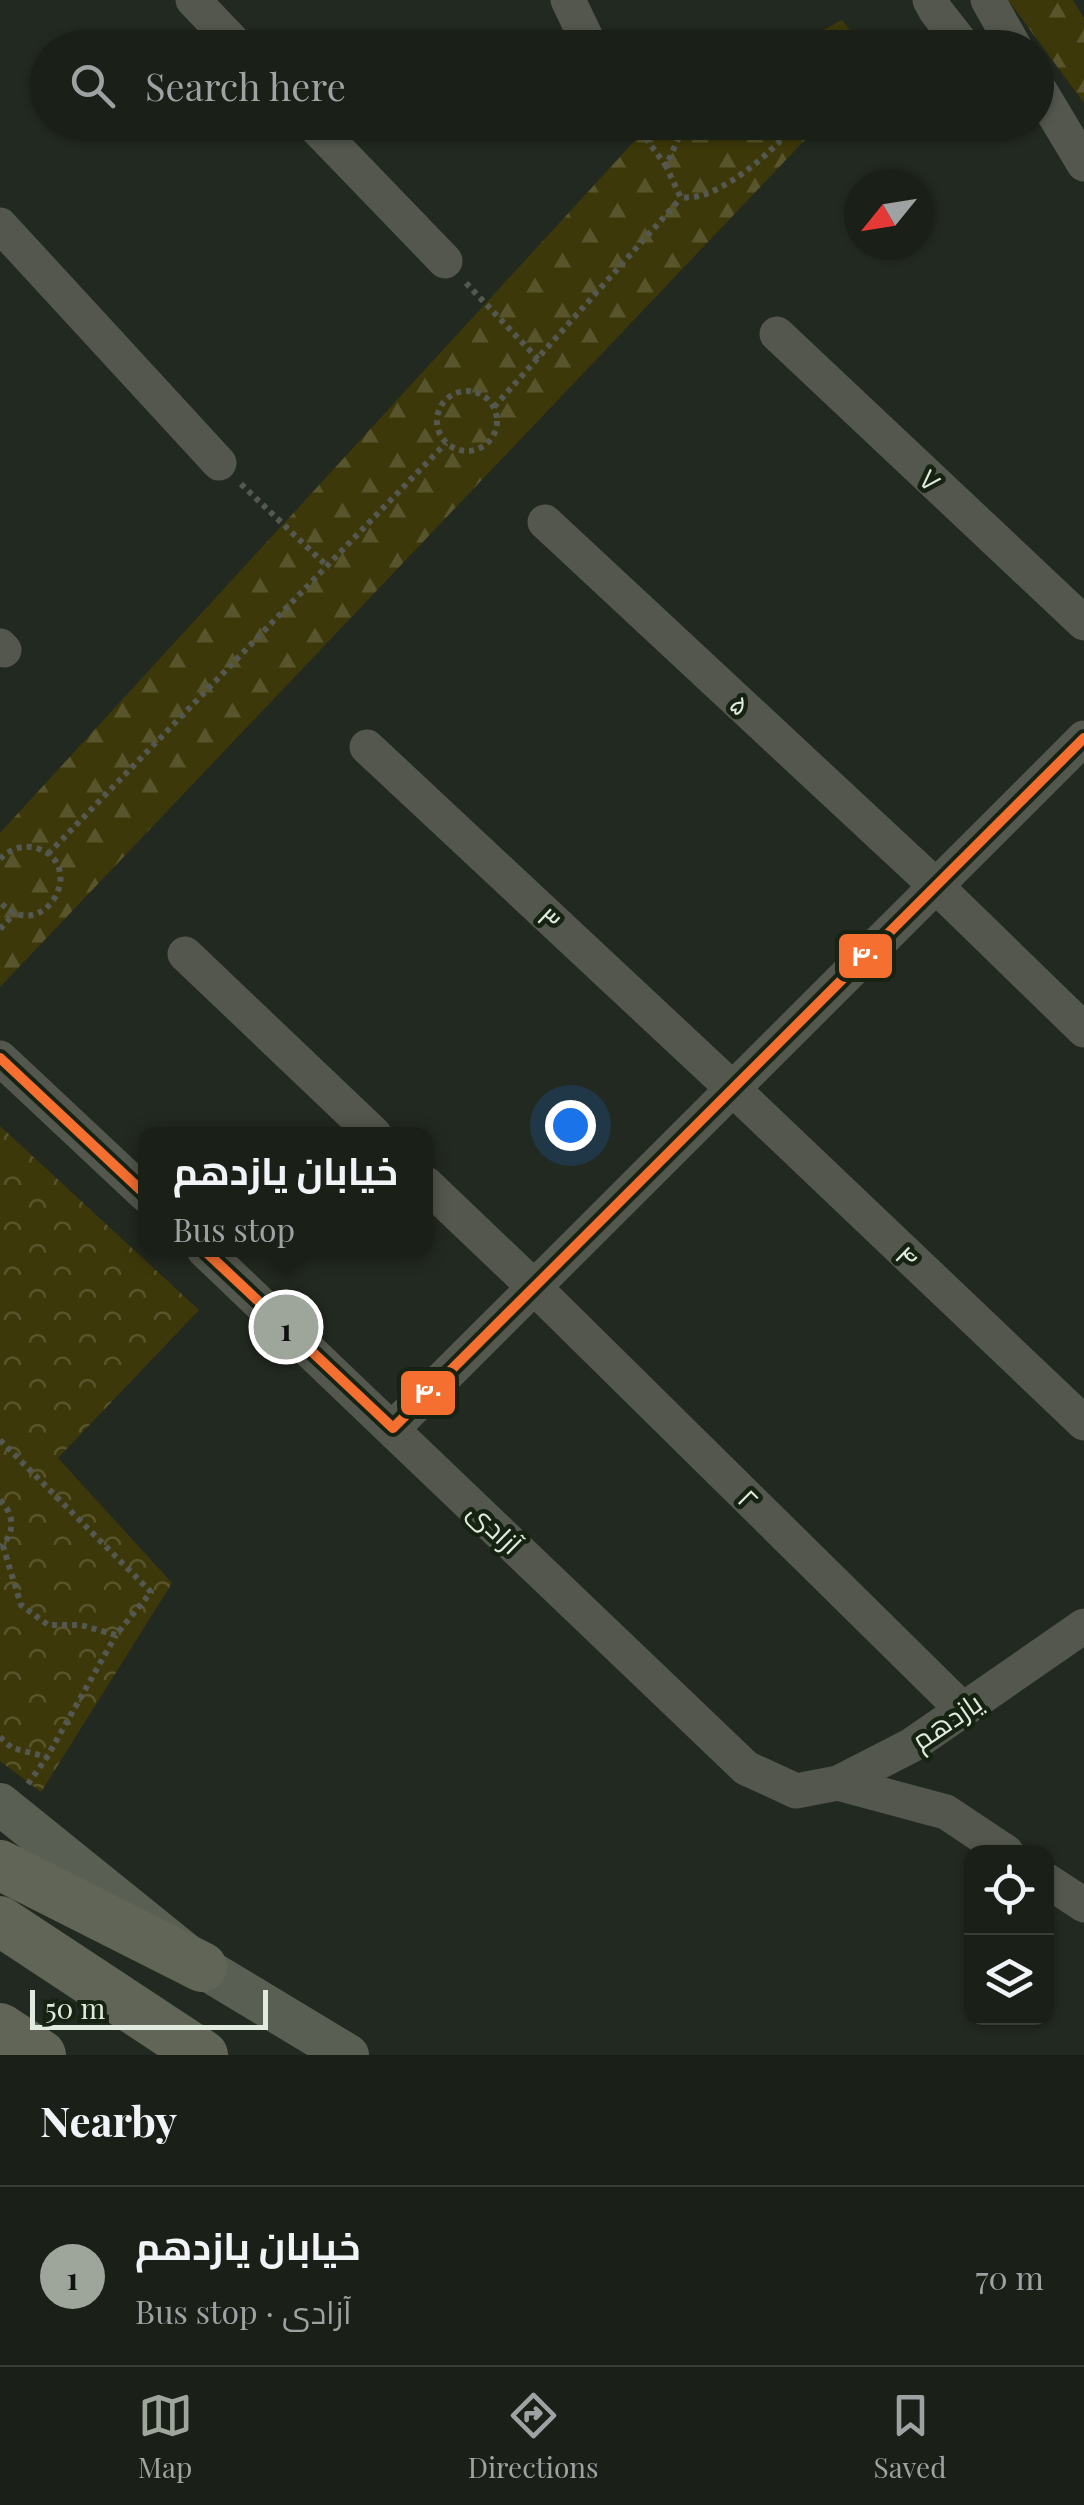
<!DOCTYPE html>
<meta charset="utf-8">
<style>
body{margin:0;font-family:"Playfair Display",Cairo,serif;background:#232721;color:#f1f3f6}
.controls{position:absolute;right:30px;bottom:30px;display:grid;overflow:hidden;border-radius:20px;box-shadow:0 2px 8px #0004}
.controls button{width:90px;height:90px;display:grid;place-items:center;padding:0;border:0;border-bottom:2px solid #383d37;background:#1a1f18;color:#f1f3f6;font:50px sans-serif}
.compass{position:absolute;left:844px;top:170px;width:90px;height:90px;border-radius:50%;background:#1a1f18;box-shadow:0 2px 8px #0004;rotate:240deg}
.scale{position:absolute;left:30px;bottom:25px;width:238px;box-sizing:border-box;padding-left:10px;border:5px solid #e1eade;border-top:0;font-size:28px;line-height:35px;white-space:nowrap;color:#e1eade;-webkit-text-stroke:8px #162313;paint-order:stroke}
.you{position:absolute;left:570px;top:1125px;width:35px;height:35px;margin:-25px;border:8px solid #fff;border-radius:50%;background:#1a73e8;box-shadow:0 0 0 15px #1a73e833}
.badge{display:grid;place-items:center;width:65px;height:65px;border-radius:50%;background:#9ea69c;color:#111;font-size:32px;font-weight:700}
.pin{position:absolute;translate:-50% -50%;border:5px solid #fff;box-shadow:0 2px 10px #0006}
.popup{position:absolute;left:138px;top:1127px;width:295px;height:130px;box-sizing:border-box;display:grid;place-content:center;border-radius:20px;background:#1a1f18;filter:drop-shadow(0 2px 8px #0005);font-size:32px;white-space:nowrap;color:#9fa2a2}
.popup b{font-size:38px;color:#f1f3f6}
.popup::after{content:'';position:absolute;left:50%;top:100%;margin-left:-20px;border:20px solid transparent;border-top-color:#1a1f18}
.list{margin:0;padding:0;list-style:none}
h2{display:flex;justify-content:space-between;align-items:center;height:130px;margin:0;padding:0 40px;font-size:42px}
h2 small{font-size:32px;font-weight:400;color:#9fa2a2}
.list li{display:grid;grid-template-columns:65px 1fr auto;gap:30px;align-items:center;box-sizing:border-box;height:180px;padding:0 40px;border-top:2px solid #383d37}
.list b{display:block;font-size:38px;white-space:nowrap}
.list p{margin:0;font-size:32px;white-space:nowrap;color:#9fa2a2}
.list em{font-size:32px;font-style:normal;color:#9fa2a2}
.icon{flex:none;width:55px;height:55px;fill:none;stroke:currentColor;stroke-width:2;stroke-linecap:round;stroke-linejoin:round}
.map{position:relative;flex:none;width:1084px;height:2055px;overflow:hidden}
.search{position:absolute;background:#1a1f18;box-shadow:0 2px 8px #0004;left:30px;right:30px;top:30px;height:110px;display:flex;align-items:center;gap:25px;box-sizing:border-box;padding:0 35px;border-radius:55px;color:#9fa2a2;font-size:38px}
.sheet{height:310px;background:#1a1f18}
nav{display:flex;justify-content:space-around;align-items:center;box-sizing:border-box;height:140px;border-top:2px solid #383d37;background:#1a1f18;font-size:28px;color:#9fa2a2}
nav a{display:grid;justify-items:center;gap:5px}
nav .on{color:#9ea69c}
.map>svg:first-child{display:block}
.forest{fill:url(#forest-firs)}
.park{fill:url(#park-crowns)}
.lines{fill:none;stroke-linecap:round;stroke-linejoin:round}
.path{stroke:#545850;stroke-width:6;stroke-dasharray:5 5;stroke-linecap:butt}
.minor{stroke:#53574d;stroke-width:35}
.major{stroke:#5a5f53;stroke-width:42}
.highway{stroke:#606557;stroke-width:50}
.bus-1-casing{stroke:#162313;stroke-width:18}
.bus-1{stroke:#f46f30;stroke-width:10}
.labels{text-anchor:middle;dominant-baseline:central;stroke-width:9;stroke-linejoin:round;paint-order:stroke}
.street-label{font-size:28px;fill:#e1eade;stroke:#162313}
.line-badge{stroke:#162313;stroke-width:4}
.badge-label{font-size:28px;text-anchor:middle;font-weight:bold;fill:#fff}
</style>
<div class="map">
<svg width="1084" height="2055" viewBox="0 0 1084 2055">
<defs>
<pattern id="forest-firs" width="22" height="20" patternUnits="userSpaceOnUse" patternTransform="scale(2.5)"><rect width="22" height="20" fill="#3c3809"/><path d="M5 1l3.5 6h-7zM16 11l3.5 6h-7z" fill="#58552c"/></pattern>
<pattern id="park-crowns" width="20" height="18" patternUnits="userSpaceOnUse" patternTransform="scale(2.5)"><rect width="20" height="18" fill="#3c3809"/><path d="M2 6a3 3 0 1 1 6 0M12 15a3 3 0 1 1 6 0" fill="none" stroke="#58552c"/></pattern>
</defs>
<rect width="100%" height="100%" fill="#222920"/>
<g class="forest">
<path d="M 1008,0 L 1073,0 L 1084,18 L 1084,103 Z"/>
<path d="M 842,20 L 863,47 L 792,47 Z"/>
<path d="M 652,122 L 821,123 L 0,987 L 0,833 Z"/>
</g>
<path class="park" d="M 0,1126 L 199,1310 L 58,1458 L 172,1583 L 41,1792 L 0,1761 Z"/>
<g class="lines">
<g class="path">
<path d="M 634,122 L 666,166"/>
<path d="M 691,122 L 683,128 L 666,166 L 681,198 C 689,197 698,197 706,194 C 739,181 774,150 797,122"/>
<path d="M 466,283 L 538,359"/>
<circle cx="467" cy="421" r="30"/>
<path d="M 494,407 L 681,198"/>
<path d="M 241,484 L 327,566"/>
<path d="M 48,854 L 446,443"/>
<path d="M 0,859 C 9,850 22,844 36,848 C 91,864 42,948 0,902"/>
<path d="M 0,929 L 15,913"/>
<path d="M 0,1440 L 151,1592 L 116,1635 L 81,1625 L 48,1625 L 21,1605 L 3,1546"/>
<path d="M 0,1500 C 15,1515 15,1532 1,1547"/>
<path d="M 0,1737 L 12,1748 L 47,1757"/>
<path d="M 28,1784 L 47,1757 L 116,1635"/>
</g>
<g class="minor">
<path d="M 193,0 L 239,48"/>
<path d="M 568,0 L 591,48"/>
<path d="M 930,0 L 936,11 L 965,48"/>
<path d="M 988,0 L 1015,48"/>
<path d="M 1036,84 L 1084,164"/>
<path d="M 311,122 L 445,261"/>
<path d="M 0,225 L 219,463"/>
<path d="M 777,334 L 1084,623"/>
<path d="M 545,522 L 936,886 L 1084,1030"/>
<path d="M 0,646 L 4,650"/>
<path d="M 367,747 L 733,1089 L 1084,1423"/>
<path d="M 185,954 L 374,1134"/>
<path d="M 0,1058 L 146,1195"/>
<path d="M 426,1184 L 534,1287 L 963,1710"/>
<path d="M 204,1250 L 746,1768 L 796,1791 L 838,1783 L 912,1745 L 1084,1626"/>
<path d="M 393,1428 L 1084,738"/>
<path d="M 838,1783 L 946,1812 L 1006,1852"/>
<path d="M 1046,1880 L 1084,1905"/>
</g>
<path class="major" d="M 0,1804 L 202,1967 L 348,2055"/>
<g class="highway">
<path d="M 0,1865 L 202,1967"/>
<path d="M 0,1921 L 203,2055"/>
<path d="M 0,2028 L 41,2055"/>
</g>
<defs>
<g id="bus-1">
<path d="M 0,1058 L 146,1195"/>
<path d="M 204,1250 L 393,1428 L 1084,738"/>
</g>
</defs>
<use href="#bus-1" class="bus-1-casing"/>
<use href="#bus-1" class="bus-1"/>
</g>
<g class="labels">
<g class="street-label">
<text transform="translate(931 479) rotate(43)">۷</text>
<text transform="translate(741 704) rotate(43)">۵</text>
<text transform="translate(550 918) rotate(43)">۳</text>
<text transform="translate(908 1256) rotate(44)">۴</text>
<text transform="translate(749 1498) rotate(45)">۲</text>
<text transform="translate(496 1527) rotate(44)">آزادی</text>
<text transform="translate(946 1720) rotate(-34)">یازدهم</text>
</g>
</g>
<g class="line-badge">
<rect x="837" y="932" width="57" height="48" rx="10" fill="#f46f30"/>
<rect x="399" y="1369" width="58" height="48" rx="10" fill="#f46f30"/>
</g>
<g class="badge-label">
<text x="865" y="966">۴۰</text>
<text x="428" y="1403">۴۰</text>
</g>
</svg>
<div class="controls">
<button><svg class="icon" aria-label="locate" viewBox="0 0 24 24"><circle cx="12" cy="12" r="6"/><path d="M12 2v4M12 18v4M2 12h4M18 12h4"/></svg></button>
<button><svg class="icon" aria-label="layers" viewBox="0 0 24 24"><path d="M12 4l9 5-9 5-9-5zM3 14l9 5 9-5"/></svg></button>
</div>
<svg class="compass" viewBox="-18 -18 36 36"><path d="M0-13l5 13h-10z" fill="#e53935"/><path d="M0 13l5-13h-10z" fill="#9fa2a2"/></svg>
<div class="scale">50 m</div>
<div class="you"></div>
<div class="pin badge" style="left:286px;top:1327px">1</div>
<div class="popup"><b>خیابان یازدهم</b>Bus stop</div>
<div class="search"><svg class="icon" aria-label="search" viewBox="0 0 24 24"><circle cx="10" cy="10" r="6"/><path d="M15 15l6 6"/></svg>Search here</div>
</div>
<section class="sheet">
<h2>Nearby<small></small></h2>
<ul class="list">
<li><span class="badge">1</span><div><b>خیابان یازدهم</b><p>Bus stop · آزادی</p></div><em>70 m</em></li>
</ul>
</section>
<nav>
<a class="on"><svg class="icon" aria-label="map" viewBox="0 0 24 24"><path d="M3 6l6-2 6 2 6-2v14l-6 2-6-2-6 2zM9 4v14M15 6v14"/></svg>Map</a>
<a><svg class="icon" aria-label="directions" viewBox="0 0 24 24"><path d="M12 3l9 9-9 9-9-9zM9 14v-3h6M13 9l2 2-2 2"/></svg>Directions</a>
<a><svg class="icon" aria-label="saved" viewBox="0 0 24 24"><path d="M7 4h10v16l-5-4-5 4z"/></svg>Saved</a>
</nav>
